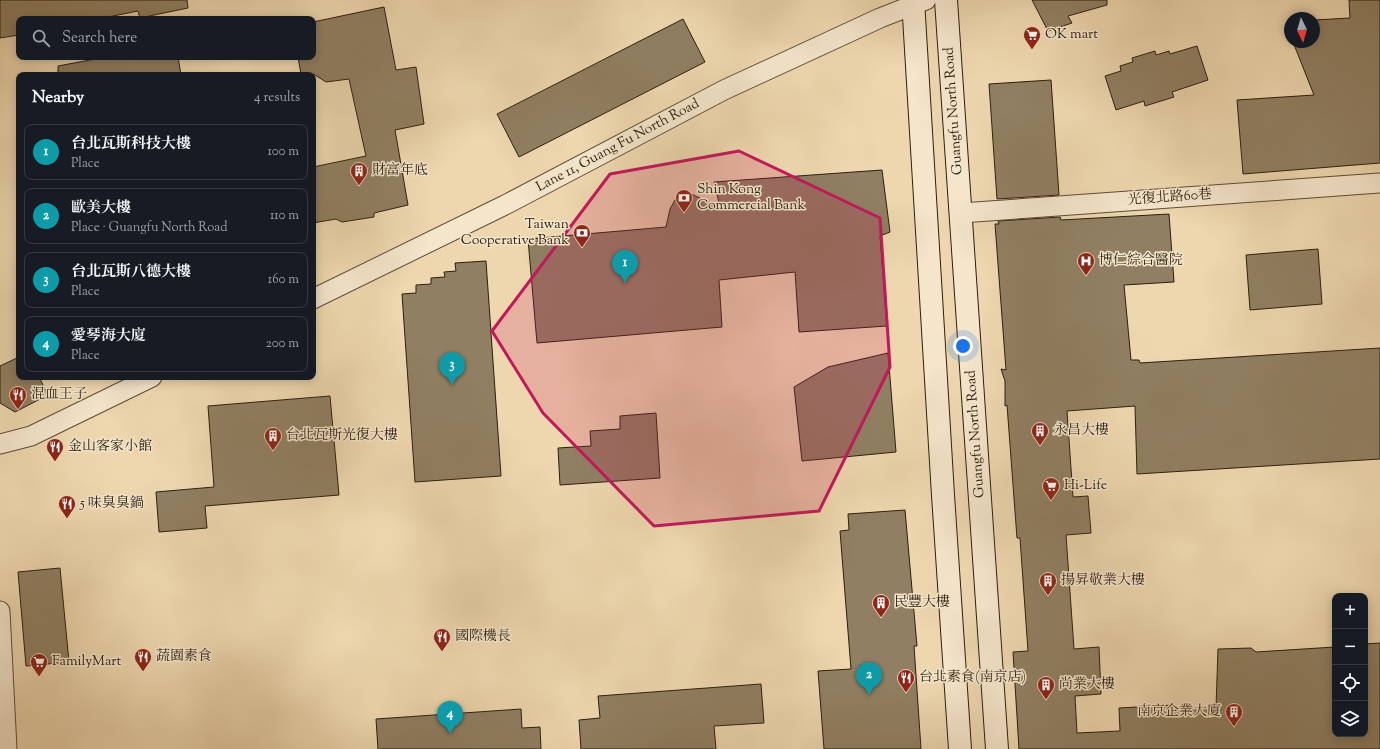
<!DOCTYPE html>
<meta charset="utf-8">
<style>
body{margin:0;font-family:"Sorts Mill Goudy","Noto Serif TC",serif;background:#20242c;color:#f1f3f6}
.controls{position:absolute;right:12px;bottom:12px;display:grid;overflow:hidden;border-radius:8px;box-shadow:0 2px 10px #0003}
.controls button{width:36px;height:36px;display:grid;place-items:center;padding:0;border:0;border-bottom:1px solid #363941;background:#171b24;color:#f1f3f6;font:20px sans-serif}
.compass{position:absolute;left:1284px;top:12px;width:36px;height:36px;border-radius:50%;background:#171b24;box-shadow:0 2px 10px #0003;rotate:175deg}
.you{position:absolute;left:963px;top:346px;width:14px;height:14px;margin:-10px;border:3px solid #fff;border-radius:50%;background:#1a73e8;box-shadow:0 0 0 6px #1a73e833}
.badge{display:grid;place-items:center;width:26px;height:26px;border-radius:50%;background:#c59692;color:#fff;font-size:13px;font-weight:700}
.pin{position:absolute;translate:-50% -33px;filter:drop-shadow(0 1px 2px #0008)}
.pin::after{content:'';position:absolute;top:21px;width:14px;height:12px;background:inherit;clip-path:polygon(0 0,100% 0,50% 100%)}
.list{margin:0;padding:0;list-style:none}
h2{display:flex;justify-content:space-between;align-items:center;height:52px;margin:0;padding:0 16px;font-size:17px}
h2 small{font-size:13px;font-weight:400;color:#9ea1a6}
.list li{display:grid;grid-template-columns:26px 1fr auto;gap:12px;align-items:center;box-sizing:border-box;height:56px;margin:0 8px 8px;padding:0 8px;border:1px solid #363941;border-radius:8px}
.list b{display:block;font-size:15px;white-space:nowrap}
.list p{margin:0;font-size:13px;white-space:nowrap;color:#9ea1a6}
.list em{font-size:13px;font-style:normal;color:#9ea1a6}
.icon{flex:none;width:22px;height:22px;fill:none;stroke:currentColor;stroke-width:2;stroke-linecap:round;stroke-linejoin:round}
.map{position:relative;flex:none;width:1380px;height:749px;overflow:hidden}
.search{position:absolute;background:#171b24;box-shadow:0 2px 10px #0003;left:16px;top:16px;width:300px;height:44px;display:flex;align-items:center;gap:10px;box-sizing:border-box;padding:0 14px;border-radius:8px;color:#9ea1a6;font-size:15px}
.panel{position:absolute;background:#171b24;box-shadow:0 2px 10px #0003;left:16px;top:72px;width:300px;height:308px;border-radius:8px}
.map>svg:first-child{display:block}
.building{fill:#907f62;stroke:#2b1f0e}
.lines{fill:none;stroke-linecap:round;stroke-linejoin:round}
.minor-casing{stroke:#5c4d36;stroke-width:21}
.secondary-casing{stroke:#2b1f0e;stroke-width:24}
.minor{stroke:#f4e5cb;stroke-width:19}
.secondary{stroke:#f4e5cb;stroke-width:22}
.marked{fill:#c2185b;fill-opacity:0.2;stroke:#c2185b;stroke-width:3;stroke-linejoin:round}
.labels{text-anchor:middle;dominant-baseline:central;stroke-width:3;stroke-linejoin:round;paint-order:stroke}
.poi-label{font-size:14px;fill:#2b1f0e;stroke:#f4e5cb;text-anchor:start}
.street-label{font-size:14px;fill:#2b1f0e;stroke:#f4e5cb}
</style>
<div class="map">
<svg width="1380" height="749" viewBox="0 0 1380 749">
<rect width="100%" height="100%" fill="#eed7af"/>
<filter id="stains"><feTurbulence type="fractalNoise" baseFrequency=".005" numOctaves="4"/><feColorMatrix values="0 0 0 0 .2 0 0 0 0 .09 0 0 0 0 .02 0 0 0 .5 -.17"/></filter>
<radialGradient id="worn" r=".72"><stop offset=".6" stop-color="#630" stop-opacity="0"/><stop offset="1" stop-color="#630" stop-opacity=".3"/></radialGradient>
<g class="building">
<path d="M 0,0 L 187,0 L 188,8 L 140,18 L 138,11 L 98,19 L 19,19 L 19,35 L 0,38 Z"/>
<path d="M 1032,0 L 1107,0 L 1107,5 L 1068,16 L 1072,23 L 1048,31 Z"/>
<path d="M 1349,0 L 1380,0 L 1380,163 L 1243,174 L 1237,100 L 1314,95 L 1293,42 L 1314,42 L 1314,20 L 1350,18 Z"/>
<path d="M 384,7 L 396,70 L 416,67 L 424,124 L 395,130 L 408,205 L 374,213 L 374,217 L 342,222 L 336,219 L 313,223 L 313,167 L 366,156 L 349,79 L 326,82 L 315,75 L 301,74 L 298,57 L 313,57 L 313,22 Z"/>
<path d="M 683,19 L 705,62 L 519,157 L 497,114 Z"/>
<path d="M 1197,46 L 1208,80 L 1172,92 L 1174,97 L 1145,106 L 1144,101 L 1116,110 L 1105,76 L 1121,71 L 1120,66 L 1133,62 L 1132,58 L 1155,51 L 1156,55 L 1169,51 L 1170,54 Z"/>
<path d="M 106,57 L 178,57 L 181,75 L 58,75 L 58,66 Z"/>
<path d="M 1051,80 L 1059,195 L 997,199 L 989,84 Z"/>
<path d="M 882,170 L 890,232 L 880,236 L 887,326 L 799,332 L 795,272 L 719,280 L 722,327 L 537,343 L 528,239 L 666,227 L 670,209 L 675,200 L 691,194 L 720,207 L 714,182 Z"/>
<path d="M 1169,214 L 1174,282 L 1124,285 L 1131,360 L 1139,360 L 1140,363 L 1380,348 L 1380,459 L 1137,474 L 1135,406 L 1067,411 L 1073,497 L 1088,496 L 1091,533 L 1066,535 L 1074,649 L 1099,647 L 1101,694 L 1075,696 L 1077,733 L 1120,731 L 1119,708 L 1173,705 L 1173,709 L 1216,707 L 1218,649 L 1251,648 L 1256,652 L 1335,647 L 1335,734 L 1365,734 L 1365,644 L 1380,643 L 1380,749 L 1019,749 L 1013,652 L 1028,651 L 1020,538 L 1017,538 L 1007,405 L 1005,406 L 1005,381 L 1001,369 L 1006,370 L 995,224 L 999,224 L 998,221 L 1060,217 L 1061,220 Z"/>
<path d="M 1318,249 L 1322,304 L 1250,310 L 1246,255 Z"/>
<path d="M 486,261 L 501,476 L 415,482 L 402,294 L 416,293 L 416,285 L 431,284 L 431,278 L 445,277 L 444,272 L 456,271 L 455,263 Z"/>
<path d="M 888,353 L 896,452 L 802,461 L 794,387 L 828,367 Z"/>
<path d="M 19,357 L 19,377 L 39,377 L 48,395 L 15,412 L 0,403 L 0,366 Z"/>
<path d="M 330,396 L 339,495 L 205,506 L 207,528 L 159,532 L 156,492 L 214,487 L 208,406 Z"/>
<path d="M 656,413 L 660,478 L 560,485 L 558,448 L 591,446 L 590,431 L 620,429 L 620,416 Z"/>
<path d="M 905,510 L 917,646 L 914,646 L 921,749 L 824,749 L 818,671 L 851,669 L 840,531 L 849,530 L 848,514 Z"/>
<path d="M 60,568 L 69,662 L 26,666 L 18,572 Z"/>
<path d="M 761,684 L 764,723 L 714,726 L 716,749 L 581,749 L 579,720 L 600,718 L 598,696 Z"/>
<path d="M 521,709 L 522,728 L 540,727 L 541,749 L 378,749 L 376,719 Z"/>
</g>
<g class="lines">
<defs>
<g id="minor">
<path d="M 961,213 L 1380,183"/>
<path d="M 313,299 L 505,205 L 724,90 L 880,18 L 926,0"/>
<path d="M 0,444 L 31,436 L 152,377"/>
<path d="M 0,611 L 7,749"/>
</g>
<g id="secondary">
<path d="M 913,0 L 943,495 L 960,749"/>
<path d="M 946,0 L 997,749"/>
</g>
</defs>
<use href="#minor" class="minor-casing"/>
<use href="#secondary" class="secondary-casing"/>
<use href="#minor" class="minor"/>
<use href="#secondary" class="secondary"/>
</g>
<path class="marked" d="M 739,151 L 880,218 L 890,367 L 819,511 L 654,526 L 543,413 L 492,331 L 610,174 Z"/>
<defs>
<symbol id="supermarket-pin" viewBox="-11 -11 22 30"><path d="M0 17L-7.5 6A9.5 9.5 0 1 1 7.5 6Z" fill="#8f2418" stroke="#f4e5cb"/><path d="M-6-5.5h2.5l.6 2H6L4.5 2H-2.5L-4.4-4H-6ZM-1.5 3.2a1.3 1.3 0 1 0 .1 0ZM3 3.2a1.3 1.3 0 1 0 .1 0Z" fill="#fff"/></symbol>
<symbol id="building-pin" viewBox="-11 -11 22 30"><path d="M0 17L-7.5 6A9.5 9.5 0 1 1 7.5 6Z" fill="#8f2418" stroke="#f4e5cb"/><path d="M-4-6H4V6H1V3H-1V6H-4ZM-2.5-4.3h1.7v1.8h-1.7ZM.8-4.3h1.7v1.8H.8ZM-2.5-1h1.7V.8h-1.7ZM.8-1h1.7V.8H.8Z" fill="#fff"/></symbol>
<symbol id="bank-pin" viewBox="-11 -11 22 30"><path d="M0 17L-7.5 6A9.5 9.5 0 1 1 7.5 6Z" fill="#8f2418" stroke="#f4e5cb"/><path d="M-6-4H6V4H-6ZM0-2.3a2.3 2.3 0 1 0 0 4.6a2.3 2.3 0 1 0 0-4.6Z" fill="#fff"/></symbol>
<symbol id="hospital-pin" viewBox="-11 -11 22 30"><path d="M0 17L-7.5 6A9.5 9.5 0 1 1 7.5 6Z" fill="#8f2418" stroke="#f4e5cb"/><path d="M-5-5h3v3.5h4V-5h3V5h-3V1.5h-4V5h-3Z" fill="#fff"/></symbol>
<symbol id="restaurant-pin" viewBox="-11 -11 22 30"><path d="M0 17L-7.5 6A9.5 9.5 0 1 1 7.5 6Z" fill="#8f2418" stroke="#f4e5cb"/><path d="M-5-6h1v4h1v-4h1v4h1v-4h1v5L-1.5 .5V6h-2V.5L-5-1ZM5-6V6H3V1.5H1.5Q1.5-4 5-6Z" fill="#fff"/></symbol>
</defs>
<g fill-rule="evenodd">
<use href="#supermarket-pin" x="1022" y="25" width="20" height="27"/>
<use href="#building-pin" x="349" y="161" width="20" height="27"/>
<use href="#bank-pin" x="674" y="188" width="20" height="27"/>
<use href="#bank-pin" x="572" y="223" width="20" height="27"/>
<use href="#hospital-pin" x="1076" y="251" width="20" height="27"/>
<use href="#restaurant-pin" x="8" y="385" width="20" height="27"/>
<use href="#building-pin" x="1030" y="421" width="20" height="27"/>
<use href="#building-pin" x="263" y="426" width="20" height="27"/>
<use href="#restaurant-pin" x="45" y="437" width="20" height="27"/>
<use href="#supermarket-pin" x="1041" y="476" width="20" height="27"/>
<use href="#restaurant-pin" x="57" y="494" width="20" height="27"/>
<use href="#building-pin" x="1038" y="571" width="20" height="27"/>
<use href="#building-pin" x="871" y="593" width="20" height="27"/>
<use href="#restaurant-pin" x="432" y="627" width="20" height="27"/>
<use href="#restaurant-pin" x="133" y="647" width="20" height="27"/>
<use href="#supermarket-pin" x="29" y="652" width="20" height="27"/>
<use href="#restaurant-pin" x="896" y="668" width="20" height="27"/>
<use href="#building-pin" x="1036" y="675" width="20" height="27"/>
<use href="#building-pin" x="1224" y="702" width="20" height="27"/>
</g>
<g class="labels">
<g class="poi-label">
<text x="1045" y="35">OK mart</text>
<text x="372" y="171">財富年底</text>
<text x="697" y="190">Shin Kong<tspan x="697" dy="16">Commercial Bank</tspan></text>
<text x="569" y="225" text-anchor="end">Taiwan<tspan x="569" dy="16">Cooperative Bank</tspan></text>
<text x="1099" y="261">博仁綜合醫院</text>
<text x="31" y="395">混血王子</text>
<text x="1053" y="431">永昌大樓</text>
<text x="286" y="436">台北瓦斯光復大樓</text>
<text x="68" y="447">金山客家小館</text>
<text x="1064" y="486">Hi-Life</text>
<text x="80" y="504">5 味臭臭鍋</text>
<text x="1061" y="581">揚昇敬業大樓</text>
<text x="894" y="603">民豐大樓</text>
<text x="455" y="637">國際機長</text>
<text x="156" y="657">蔬園素食</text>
<text x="52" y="662">FamilyMart</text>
<text x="919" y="678">台北素食(南京店)</text>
<text x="1059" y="685">尚業大樓</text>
<text x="1221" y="712" text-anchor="end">南京企業大廈</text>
</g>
<g class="street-label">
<text transform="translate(954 111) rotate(-94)">Guangfu North Road</text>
<text transform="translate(618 146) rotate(-28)">Lane 11, Guang Fu North Road</text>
<text transform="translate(1170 198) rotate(-4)">光復北路60巷</text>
<text transform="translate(976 434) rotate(-94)">Guangfu North Road</text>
</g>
</g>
<rect width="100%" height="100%" filter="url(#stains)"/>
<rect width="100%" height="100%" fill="url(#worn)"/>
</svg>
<div class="controls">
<button>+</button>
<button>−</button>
<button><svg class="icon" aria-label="locate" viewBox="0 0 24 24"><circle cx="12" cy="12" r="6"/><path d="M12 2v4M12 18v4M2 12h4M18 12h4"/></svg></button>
<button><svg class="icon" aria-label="layers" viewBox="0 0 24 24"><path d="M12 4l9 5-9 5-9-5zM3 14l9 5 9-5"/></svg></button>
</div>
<svg class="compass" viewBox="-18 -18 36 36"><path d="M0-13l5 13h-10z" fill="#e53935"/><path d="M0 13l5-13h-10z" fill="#9ea1a6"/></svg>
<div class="you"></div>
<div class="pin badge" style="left:625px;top:283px;background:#0f9aa8">1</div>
<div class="pin badge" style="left:869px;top:695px;background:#0f9aa8">2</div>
<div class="pin badge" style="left:452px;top:385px;background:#0f9aa8">3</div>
<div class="pin badge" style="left:450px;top:734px;background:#0f9aa8">4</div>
<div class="search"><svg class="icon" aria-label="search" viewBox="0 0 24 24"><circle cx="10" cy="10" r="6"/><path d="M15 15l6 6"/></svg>Search here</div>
<section class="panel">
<h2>Nearby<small>4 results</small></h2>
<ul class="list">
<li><span class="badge" style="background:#0f9aa8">1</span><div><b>台北瓦斯科技大樓</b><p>Place</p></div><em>100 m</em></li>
<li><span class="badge" style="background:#0f9aa8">2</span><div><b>歐美大樓</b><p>Place · Guangfu North Road</p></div><em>110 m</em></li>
<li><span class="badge" style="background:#0f9aa8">3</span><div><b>台北瓦斯八德大樓</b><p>Place</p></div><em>160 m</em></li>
<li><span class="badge" style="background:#0f9aa8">4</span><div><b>愛琴海大廈</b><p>Place</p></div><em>200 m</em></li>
</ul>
</section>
</div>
